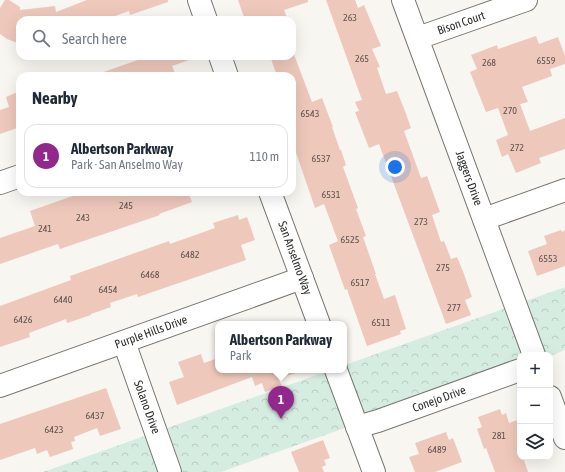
<!DOCTYPE html>
<meta charset="utf-8">
<style>
body{margin:0;font-family:"Asap Condensed",sans-serif;background:#f6f6f7;color:#1f2937}
.controls{position:absolute;right:12px;bottom:12px;display:grid;overflow:hidden;border-radius:8px;box-shadow:0 4px 16px #0002}
.controls button{width:36px;height:36px;display:grid;place-items:center;padding:0;border:0;border-bottom:1px solid #e0e1e3;background:#fff;color:#1f2937;font:20px sans-serif}
.you{position:absolute;left:395px;top:167px;width:14px;height:14px;margin:-10px;border:3px solid #fff;border-radius:50%;background:#1a73e8;box-shadow:0 0 0 6px #1a73e833}
.badge{display:grid;place-items:center;width:26px;height:26px;border-radius:50%;background:#92288b;color:#fff;font-size:13px;font-weight:700}
.pin{position:absolute;translate:-50% -33px;filter:drop-shadow(0 1px 2px #0008)}
.pin::after{content:'';position:absolute;top:21px;width:14px;height:12px;background:inherit;clip-path:polygon(0 0,100% 0,50% 100%)}
.popup{position:absolute;left:215px;top:321px;width:132px;height:52px;box-sizing:border-box;display:grid;place-content:center;border-radius:8px;background:#fff;filter:drop-shadow(0 1px 3px #0005);font-size:13px;white-space:nowrap;color:#747a83}
.popup b{font-size:15px;color:#1f2937}
.popup::after{content:'';position:absolute;left:50%;top:100%;margin-left:-8px;border:8px solid transparent;border-top-color:#fff}
.list{margin:0;padding:0;list-style:none}
h2{display:flex;justify-content:space-between;align-items:center;height:52px;margin:0;padding:0 16px;font-size:17px}
h2 small{font-size:13px;font-weight:400;color:#747a83}
.list li{display:grid;grid-template-columns:26px 1fr auto;gap:12px;align-items:center;box-sizing:border-box;height:64px;margin:0 8px 8px;padding:0 8px;border:1px solid #e0e1e3;border-radius:12px}
.list b{display:block;font-size:15px;white-space:nowrap}
.list p{margin:0;font-size:13px;white-space:nowrap;color:#747a83}
.list em{font-size:13px;font-style:normal;color:#747a83}
.icon{flex:none;width:22px;height:22px;fill:none;stroke:currentColor;stroke-width:2;stroke-linecap:round;stroke-linejoin:round}
.map{position:relative;flex:none;width:565px;height:472px;overflow:hidden}
.search{position:absolute;background:#fff;box-shadow:0 4px 16px #0002;left:16px;top:16px;width:280px;height:44px;display:flex;align-items:center;gap:10px;box-sizing:border-box;padding:0 14px;border-radius:12px;color:#747a83;font-size:15px}
.panel{position:absolute;background:#fff;box-shadow:0 4px 16px #0002;left:16px;top:72px;width:280px;height:124px;border-radius:12px}
.map>svg:first-child{display:block}
.park{fill:url(#park-crowns)}
.building{fill:#eec8bb}
.lines{fill:none;stroke-linecap:round;stroke-linejoin:round}
.minor-casing{stroke:#787672;stroke-width:24}
.minor{stroke:#fff;stroke-width:22}
.labels{text-anchor:middle;dominant-baseline:central;stroke-width:4;stroke-linejoin:round;paint-order:stroke}
.number-label{font-size:10px;fill:#5c524e}
.street-label{font-size:12px;fill:#2b2b29;stroke:#fff}
</style>
<div class="map">
<svg width="565" height="472" viewBox="0 0 565 472">
<defs>
<pattern id="park-crowns" width="20" height="18" patternUnits="userSpaceOnUse"><rect width="20" height="18" fill="#d5ede1"/><path d="M2 6a3 3 0 1 1 6 0M12 15a3 3 0 1 1 6 0" fill="none" stroke="#b7cbc1"/></pattern>
</defs>
<rect width="100%" height="100%" fill="#f8f6f1"/>
<path class="park" d="M 565,287 L 565,350 L 550,356 L 520,355 L 520,366 L 221,472 L 43,472 Z"/>
<g class="building">
<path d="M 5,0 L 9,0 L 20,7 L 20,10 L 55,6 L 56,12 L 87,0 L 168,0 L 168,2 L 130,15 L 129,11 L 104,20 L 20,20 L 20,44 L 7,39 L 0,34 L 0,8 Z"/>
<path d="M 238,0 L 308,0 L 308,2 L 284,10 L 288,20 L 245,20 Z"/>
<path d="M 326,0 L 355,0 L 358,8 L 364,5 L 381,46 L 372,49 L 380,67 L 377,68 L 386,94 L 397,91 L 405,111 L 411,128 L 404,131 L 421,178 L 427,176 L 440,212 L 432,215 L 441,242 L 444,241 L 451,259 L 457,257 L 464,274 L 472,297 L 465,300 L 471,315 L 446,324 L 379,144 L 369,148 L 355,112 L 359,111 L 355,102 L 362,100 Z"/>
<path d="M 536,36 L 539,44 L 558,37 L 565,56 L 565,64 L 550,69 L 552,76 L 522,87 L 528,102 L 520,104 L 530,131 L 565,118 L 565,149 L 539,158 L 541,163 L 516,173 L 508,154 L 502,157 L 496,140 L 508,135 L 498,108 L 486,112 L 470,72 L 477,69 L 471,55 L 497,45 L 498,49 Z"/>
<path d="M 292,52 L 293,52 L 312,102 L 322,98 L 333,127 L 332,127 L 340,150 L 341,150 L 346,165 L 343,167 L 358,208 L 356,209 L 366,236 L 363,237 L 376,274 L 375,274 L 384,299 L 395,295 L 406,329 L 400,331 L 401,334 L 367,346 L 349,295 L 347,289 L 345,290 L 329,245 L 338,241 L 324,204 L 315,208 L 292,141 L 292,76 L 277,76 L 271,59 L 278,56 L 292,56 Z"/>
<path d="M 149,56 L 195,56 L 195,58 L 172,66 L 176,76 L 98,76 L 98,74 Z"/>
<path d="M 20,91 L 20,132 L 18,132 L 17,128 L 0,134 L 0,110 L 9,107 L 6,97 Z"/>
<path d="M 84,192 L 188,192 L 192,202 L 159,214 L 160,215 L 60,249 L 58,244 L 0,264 L 0,238 L 35,226 L 30,211 Z"/>
<path d="M 238,215 L 239,220 L 247,217 L 255,240 L 241,245 L 246,260 L 138,297 L 137,294 L 110,303 L 111,307 L 91,314 L 91,315 L 67,323 L 66,319 L 29,333 L 30,337 L 0,347 L 0,306 L 71,280 L 70,276 L 169,241 L 170,244 L 215,228 L 213,223 Z"/>
<path d="M 561,230 L 562,232 L 565,230 L 565,266 L 537,276 L 528,251 L 547,244 L 544,236 Z"/>
<path d="M 201,354 L 204,363 L 218,358 L 218,370 L 295,370 L 296,373 L 278,378 L 282,386 L 265,392 L 262,383 L 255,386 L 252,377 L 177,405 L 169,382 L 184,377 L 178,362 Z"/>
<path d="M 106,388 L 121,429 L 100,436 L 97,428 L 74,437 L 75,441 L 71,442 L 73,449 L 50,457 L 47,450 L 37,454 L 35,448 L 0,460 L 0,424 Z"/>
<path d="M 500,409 L 502,415 L 506,413 L 509,423 L 520,419 L 520,457 L 523,457 L 528,472 L 495,472 L 486,448 L 484,449 L 477,429 L 482,427 L 478,417 Z"/>
<path d="M 446,432 L 449,440 L 453,438 L 462,462 L 435,472 L 415,472 L 409,457 L 419,454 L 415,443 Z"/>
<path d="M 323,440 L 330,458 L 324,460 L 326,465 L 322,467 L 324,472 L 299,472 L 291,452 Z"/>
</g>
<g class="lines">
<defs>
<g id="minor">
<path d="M 199,0 L 206,20"/>
<path d="M 403,0 L 534,355"/>
<path d="M 418,38 L 526,0"/>
<path d="M 220,56 L 227,76"/>
<path d="M 0,183 L 20,176"/>
<path d="M 270,192 L 319,324"/>
<path d="M 484,219 L 565,190"/>
<path d="M 124,342 L 170,472"/>
<path d="M 336,370 L 374,472"/>
<path d="M 0,386 L 302,278"/>
<path d="M 550,397 L 565,438"/>
<path d="M 357,427 L 378,421 L 520,370"/>
</g>
</defs>
<use href="#minor" class="minor-casing"/>
<use href="#minor" class="minor"/>
</g>
<g class="labels">
<g class="number-label">
<text x="350" y="17">263</text>
<text x="362" y="58">265</text>
<text x="546" y="60">6559</text>
<text x="489" y="62">268</text>
<text x="510" y="110">270</text>
<text x="310" y="113">6543</text>
<text x="517" y="147">272</text>
<text x="321" y="158">6537</text>
<text x="331" y="194">6531</text>
<text x="126" y="205">245</text>
<text x="83" y="217">243</text>
<text x="421" y="221">273</text>
<text x="45" y="228">241</text>
<text x="350" y="239">6525</text>
<text x="190" y="254">6482</text>
<text x="548" y="258">6553</text>
<text x="443" y="267">275</text>
<text x="150" y="274">6468</text>
<text x="360" y="282">6517</text>
<text x="108" y="289">6454</text>
<text x="63" y="299">6440</text>
<text x="454" y="307">277</text>
<text x="23" y="319">6426</text>
<text x="381" y="322">6511</text>
<text x="95" y="415">6437</text>
<text x="54" y="429">6423</text>
<text x="499" y="435">281</text>
<text x="437" y="449">6489</text>
</g>
<g class="street-label">
<text transform="translate(461 23) rotate(-19)">Bison Court</text>
<text transform="translate(469 178) rotate(70)">Jaggers Drive</text>
<text transform="translate(295 258) rotate(70)">San Anselmo Way</text>
<text transform="translate(151 332) rotate(-20)">Purple Hills Drive</text>
<text transform="translate(439 399) rotate(-20)">Conejo Drive</text>
<text transform="translate(147 407) rotate(70)">Solano Drive</text>
</g>
</g>
</svg>
<div class="controls">
<button>+</button>
<button>−</button>
<button><svg class="icon" aria-label="layers" viewBox="0 0 24 24"><path d="M12 4l9 5-9 5-9-5zM3 14l9 5 9-5"/></svg></button>
</div>
<div class="you"></div>
<div class="pin badge" style="left:281px;top:419px">1</div>
<div class="popup"><b>Albertson Parkway</b>Park</div>
<div class="search"><svg class="icon" aria-label="search" viewBox="0 0 24 24"><circle cx="10" cy="10" r="6"/><path d="M15 15l6 6"/></svg>Search here</div>
<section class="panel">
<h2>Nearby<small></small></h2>
<ul class="list">
<li><span class="badge">1</span><div><b>Albertson Parkway</b><p>Park · San Anselmo Way</p></div><em>110 m</em></li>
</ul>
</section>
</div>
